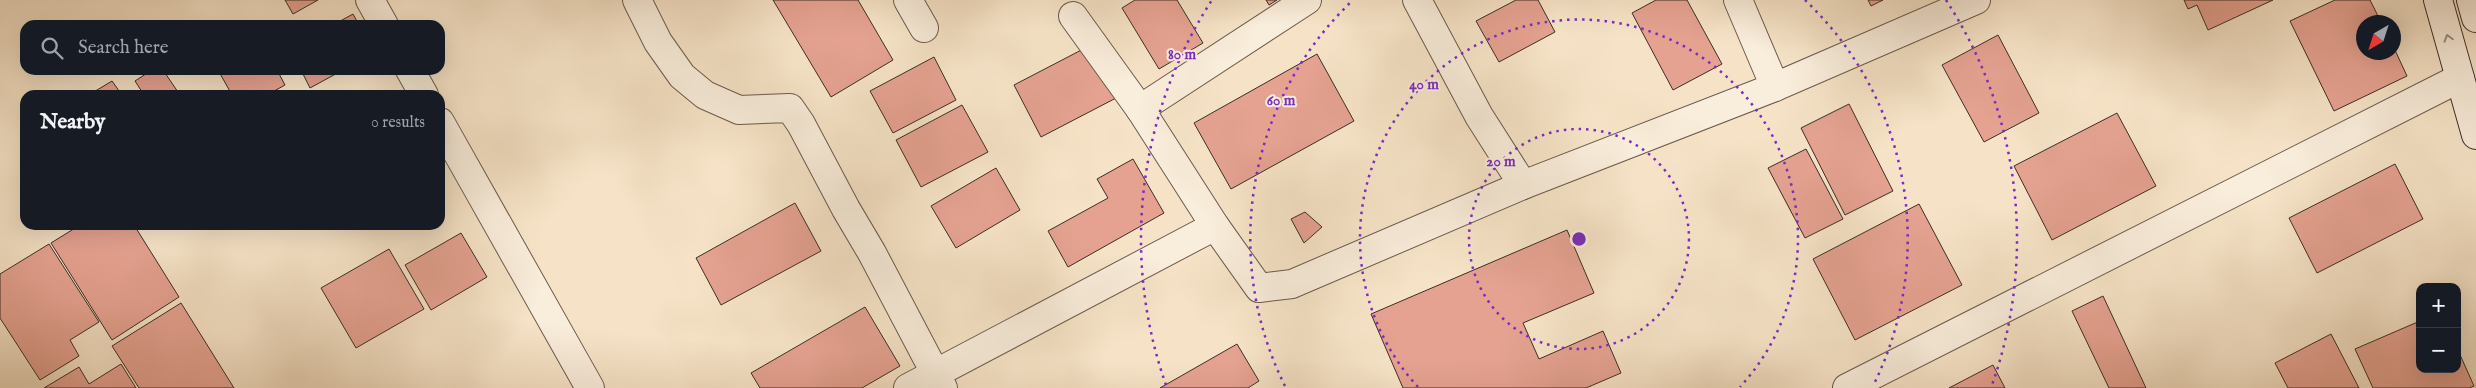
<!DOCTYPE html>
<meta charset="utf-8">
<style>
body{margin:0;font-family:"IM FELL English",serif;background:#20242c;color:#f1f3f6}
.controls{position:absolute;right:15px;bottom:15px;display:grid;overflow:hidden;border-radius:10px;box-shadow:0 5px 20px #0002}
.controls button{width:45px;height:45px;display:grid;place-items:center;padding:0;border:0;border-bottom:1px solid #363941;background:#171b24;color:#f1f3f6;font:25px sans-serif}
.compass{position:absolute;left:2356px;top:15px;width:45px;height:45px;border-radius:50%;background:#171b24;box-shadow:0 5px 20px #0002;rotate:219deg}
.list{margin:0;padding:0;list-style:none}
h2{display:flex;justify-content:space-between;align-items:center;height:65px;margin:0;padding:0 20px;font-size:21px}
h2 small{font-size:16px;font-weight:400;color:#9ea1a6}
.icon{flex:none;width:28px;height:28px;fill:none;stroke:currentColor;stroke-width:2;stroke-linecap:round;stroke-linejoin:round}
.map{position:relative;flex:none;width:2476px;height:388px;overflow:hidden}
.search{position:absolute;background:#171b24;box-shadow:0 5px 20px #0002;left:20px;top:20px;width:425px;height:55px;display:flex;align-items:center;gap:12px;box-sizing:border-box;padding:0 18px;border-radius:15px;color:#9ea1a6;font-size:19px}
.panel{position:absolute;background:#171b24;box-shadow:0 5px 20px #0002;left:20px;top:90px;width:425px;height:140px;border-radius:15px}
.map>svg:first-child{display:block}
.building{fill:#e5a291;stroke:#3d2d26}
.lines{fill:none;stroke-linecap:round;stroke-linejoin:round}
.street-casing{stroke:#6b5a4e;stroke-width:30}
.secondary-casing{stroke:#3d2d26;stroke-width:30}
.street{stroke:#f9eddb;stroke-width:28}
.secondary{stroke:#f9eddb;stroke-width:28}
.oneway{stroke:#9b8d80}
.ring{fill:none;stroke:#7b2cbf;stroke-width:2.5;stroke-dasharray:2.5 5}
.centre{fill:#7b2cbf;stroke:#f9eddb;stroke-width:2.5}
.ring-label{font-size:15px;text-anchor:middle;font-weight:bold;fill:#7b2cbf;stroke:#f9eddb;stroke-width:4;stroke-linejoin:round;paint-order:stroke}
</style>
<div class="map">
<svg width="2476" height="388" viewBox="0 0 2476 388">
<rect width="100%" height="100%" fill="#f6e3c7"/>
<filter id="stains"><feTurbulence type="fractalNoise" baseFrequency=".004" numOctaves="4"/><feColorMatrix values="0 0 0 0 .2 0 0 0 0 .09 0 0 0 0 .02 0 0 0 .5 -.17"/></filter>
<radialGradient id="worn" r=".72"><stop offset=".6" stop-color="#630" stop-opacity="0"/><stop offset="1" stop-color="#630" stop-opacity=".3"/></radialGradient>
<g class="building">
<path d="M 285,0 L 318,0 L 293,14 Z"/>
<path d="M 773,0 L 858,0 L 893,60 L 831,97 Z"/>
<path d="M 1135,0 L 1177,0 L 1203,43 L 1159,69 L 1122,8 Z"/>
<path d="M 1266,0 L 1277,0 L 1269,5 Z"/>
<path d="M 1516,0 L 1538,0 L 1555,32 L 1499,62 L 1476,21 Z"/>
<path d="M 1656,0 L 1687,0 L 1722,64 L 1673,90 L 1632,13 Z"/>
<path d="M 1868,0 L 1883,0 L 1871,6 Z"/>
<path d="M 2184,0 L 2273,0 L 2208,30 L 2197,5 L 2188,9 Z"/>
<path d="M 2335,0 L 2370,0 L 2381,22 L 2364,22 L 2364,52 L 2394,52 L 2394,48 L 2407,76 L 2334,111 L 2290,21 Z"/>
<path d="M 353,14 L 359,25 L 333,25 Z"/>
<path d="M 1998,35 L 2039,113 L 1984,142 L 1942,65 Z"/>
<path d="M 1091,45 L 1118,97 L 1041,137 L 1014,85 Z"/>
<path d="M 1317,54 L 1354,121 L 1231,189 L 1194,123 Z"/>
<path d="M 934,57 L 956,100 L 893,133 L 870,91 Z"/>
<path d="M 152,70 L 163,70 L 180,95 L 144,95 L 135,81 Z"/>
<path d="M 218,70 L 277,70 L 285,85 L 267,95 L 232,95 Z"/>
<path d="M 301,70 L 343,70 L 310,88 Z"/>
<path d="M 112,81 L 122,95 L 92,93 Z"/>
<path d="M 1849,104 L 1893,191 L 1845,215 L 1801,128 Z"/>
<path d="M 962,105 L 988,152 L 921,187 L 896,140 Z"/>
<path d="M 2117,113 L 2156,186 L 2052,240 L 2014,166 Z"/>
<path d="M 1806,149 L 1843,219 L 1805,238 L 1768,168 Z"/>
<path d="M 1133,159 L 1164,213 L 1068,267 L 1048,231 L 1108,198 L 1097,179 Z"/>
<path d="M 2395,164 L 2423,219 L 2317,273 L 2289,218 Z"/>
<path d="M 996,168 L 1020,210 L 956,248 L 931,206 Z"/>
<path d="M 795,203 L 821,251 L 721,305 L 696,258 Z"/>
<path d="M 1919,204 L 1962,285 L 1855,340 L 1813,259 Z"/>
<path d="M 1305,212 L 1322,227 L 1304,243 L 1291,219 Z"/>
<path d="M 80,225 L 134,225 L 179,297 L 112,340 L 51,243 Z"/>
<path d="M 1567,230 L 1594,293 L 1523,323 L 1539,359 L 1603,331 L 1621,373 L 1586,388 L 1403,388 L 1371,314 Z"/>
<path d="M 461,233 L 487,277 L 431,310 L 405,265 Z"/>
<path d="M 49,244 L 99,322 L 70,340 L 79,356 L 40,380 L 0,318 L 0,274 Z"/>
<path d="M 389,249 L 424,309 L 356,348 L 321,288 Z"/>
<path d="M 2103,296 L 2146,388 L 2109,388 L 2072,311 Z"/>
<path d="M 181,303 L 234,388 L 139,388 L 112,346 Z"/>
<path d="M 865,307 L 900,366 L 862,388 L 760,388 L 751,373 Z"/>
<path d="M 2420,321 L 2420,369 L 2457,369 L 2457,348 L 2474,386 L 2469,388 L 2373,388 L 2355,349 Z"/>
<path d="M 2331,334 L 2359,388 L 2288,388 L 2275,363 Z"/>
<path d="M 1237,344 L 1259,381 L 1248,388 L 1160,388 Z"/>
<path d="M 121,364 L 136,388 L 44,388 L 79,367 L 89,384 Z"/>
<path d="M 1993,365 L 2005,388 L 1949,388 Z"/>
</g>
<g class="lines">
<defs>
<g id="street">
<path d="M 370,0 L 384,25"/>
<path d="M 637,0 L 658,42 L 682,76 L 705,95 L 739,110 L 790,108 L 801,124 L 846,209 L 872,253 L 943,388"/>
<path d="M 908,0 L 924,28"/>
<path d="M 1417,0 L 1479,116 L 1523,185"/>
<path d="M 1738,0 L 1775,87"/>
<path d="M 1073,16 L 1140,109 L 1215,226"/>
<path d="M 410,70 L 424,95"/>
<path d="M 1140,109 L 1307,0"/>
<path d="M 440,122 L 590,388"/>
<path d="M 908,388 L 1215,226 L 1259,288 L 1292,284 L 1523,185 L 1775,87 L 1976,0"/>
<path d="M 1847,388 L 2460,78"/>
</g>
<g id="secondary">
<path d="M 2438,0 L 2476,135"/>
<path d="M 2471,0 L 2476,18"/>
</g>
</defs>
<use href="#street" class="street-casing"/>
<use href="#secondary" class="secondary-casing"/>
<use href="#street" class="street"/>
<use href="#secondary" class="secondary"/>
</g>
<defs><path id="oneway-chevron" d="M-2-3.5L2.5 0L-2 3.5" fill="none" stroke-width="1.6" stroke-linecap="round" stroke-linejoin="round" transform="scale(1.25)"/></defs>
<use class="oneway" href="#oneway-chevron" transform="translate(2448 38) rotate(-106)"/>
<g class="ring">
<circle cx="1579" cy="239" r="110"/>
<path d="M1418 387A219 219 0 1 1 1740 387"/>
<path d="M1285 386A329 329 0 0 1 1353 0M1805 0A329 329 0 0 1 1873 386"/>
<path d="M1166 385A438 438 0 0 1 1212 0M1946 0A438 438 0 0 1 1992 385"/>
</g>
<circle cx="1579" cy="239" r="8" class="centre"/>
<g class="ring-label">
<text x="1182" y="59">80 m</text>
<text x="1424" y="89">40 m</text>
<text x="1281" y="105">60 m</text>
<text x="1501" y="166">20 m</text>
</g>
<rect width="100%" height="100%" filter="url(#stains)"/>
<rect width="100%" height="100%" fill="url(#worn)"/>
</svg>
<div class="controls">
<button>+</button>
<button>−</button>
</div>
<svg class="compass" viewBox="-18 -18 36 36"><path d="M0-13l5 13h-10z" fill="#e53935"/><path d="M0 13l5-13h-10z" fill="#9ea1a6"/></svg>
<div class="search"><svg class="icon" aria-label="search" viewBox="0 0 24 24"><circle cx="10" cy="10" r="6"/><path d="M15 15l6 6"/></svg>Search here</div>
<section class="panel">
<h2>Nearby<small>0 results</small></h2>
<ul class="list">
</ul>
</section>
</div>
